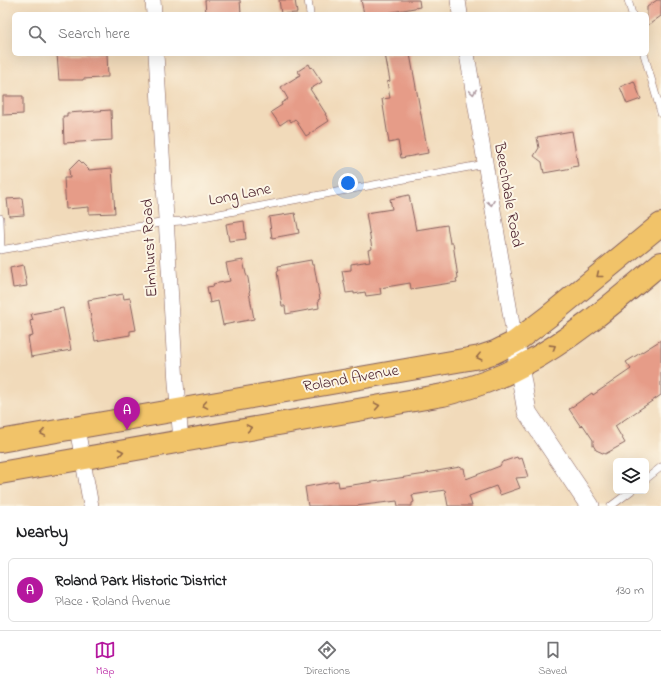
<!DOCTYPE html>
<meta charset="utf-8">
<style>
body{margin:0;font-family:"Indie Flower",sans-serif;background:#f6f6f6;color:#202124}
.controls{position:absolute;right:12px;bottom:12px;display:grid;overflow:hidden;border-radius:6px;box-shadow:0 4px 16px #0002}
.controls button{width:36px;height:36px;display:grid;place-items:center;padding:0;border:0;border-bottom:1px solid #e0e0e0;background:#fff;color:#202124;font:20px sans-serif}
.you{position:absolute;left:348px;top:183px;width:14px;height:14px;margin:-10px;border:3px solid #fff;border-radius:50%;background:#1a73e8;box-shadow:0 0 0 6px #1a73e833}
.badge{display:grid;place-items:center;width:26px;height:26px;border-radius:50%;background:#b5179e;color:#fff;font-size:13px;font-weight:700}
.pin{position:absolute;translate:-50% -33px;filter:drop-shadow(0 1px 2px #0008)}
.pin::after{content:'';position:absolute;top:21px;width:14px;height:12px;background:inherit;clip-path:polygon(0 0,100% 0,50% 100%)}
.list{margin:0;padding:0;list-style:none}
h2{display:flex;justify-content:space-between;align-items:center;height:52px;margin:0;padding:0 16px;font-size:17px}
h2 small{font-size:13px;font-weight:400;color:#757577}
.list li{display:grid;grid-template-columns:26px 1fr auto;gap:12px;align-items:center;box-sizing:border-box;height:64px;margin:0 8px 8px;padding:0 8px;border:1px solid #e0e0e0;border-radius:6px}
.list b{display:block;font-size:15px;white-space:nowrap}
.list p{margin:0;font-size:13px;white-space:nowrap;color:#757577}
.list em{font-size:13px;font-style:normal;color:#757577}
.icon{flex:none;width:22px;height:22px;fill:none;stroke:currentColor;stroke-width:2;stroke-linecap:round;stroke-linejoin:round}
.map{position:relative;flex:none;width:661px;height:506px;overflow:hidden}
.search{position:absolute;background:#fff;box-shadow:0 4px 16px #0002;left:12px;right:12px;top:12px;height:44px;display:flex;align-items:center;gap:10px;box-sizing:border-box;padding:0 14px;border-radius:6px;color:#757577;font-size:15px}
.sheet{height:124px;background:#fff}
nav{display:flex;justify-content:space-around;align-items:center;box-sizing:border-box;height:56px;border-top:1px solid #e0e0e0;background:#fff;font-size:11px;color:#757577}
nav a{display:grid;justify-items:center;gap:2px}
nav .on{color:#b5179e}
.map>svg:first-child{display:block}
.building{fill:#e69c88}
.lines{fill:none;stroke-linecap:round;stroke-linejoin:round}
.service-casing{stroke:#84605d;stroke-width:8}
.minor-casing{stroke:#84605d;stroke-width:16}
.tertiary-casing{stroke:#84605d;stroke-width:20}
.primary-casing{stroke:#84605d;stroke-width:24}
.service{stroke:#fff;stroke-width:7}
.minor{stroke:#fff;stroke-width:15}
.tertiary{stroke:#fff;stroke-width:19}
.primary{stroke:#f1c369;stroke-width:22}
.oneway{stroke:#ae9aa0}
.oneway2{stroke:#956947}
.labels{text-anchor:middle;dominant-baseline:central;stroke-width:4;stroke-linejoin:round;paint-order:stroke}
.street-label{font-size:16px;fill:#4a1f2b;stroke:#fcf5e5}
</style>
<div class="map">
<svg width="661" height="506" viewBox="0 0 661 506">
<rect width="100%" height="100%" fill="#fcf5e5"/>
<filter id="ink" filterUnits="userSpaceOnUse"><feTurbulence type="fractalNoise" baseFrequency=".025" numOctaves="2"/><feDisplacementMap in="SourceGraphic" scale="8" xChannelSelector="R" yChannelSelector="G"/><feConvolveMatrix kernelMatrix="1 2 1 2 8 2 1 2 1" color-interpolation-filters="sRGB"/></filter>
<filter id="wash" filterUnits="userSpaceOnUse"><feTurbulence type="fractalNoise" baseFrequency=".012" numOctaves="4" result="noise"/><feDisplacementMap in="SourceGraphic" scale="16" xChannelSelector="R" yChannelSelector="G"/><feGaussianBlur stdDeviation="0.9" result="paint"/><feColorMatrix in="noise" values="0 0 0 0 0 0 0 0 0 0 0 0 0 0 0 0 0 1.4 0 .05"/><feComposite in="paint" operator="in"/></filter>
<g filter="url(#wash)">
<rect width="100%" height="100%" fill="#f1daba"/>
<g id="blocks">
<g class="building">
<path d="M 205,0 L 240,0 L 241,14 L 206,14 Z"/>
<path d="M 279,0 L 295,0 L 297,13 L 281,14 Z"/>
<path d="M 361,0 L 419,0 L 420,7 L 381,14 L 364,14 Z"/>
<path d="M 657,0 L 661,0 L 661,16 L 647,26 L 647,7 Z"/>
<path d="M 57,54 L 107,54 L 108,77 L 101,77 L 101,78 L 83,79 L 83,80 L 59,80 Z"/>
<path d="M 385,54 L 410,54 L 428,153 L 401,158 L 398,141 L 389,143 L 382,99 L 390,98 L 387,82 L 390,81 Z"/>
<path d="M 309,64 L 311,68 L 312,67 L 322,82 L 310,89 L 326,114 L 325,114 L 329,121 L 306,136 L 295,119 L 291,122 L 289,119 L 280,125 L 271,112 L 282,105 L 281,103 L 288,99 L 281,87 L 300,75 L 298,71 Z"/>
<path d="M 634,81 L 641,99 L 627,104 L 620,87 Z"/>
<path d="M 3,96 L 23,96 L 23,114 L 3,115 Z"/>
<path d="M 111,110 L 112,140 L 64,143 L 63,116 L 67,116 L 67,113 Z"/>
<path d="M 572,131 L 578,166 L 571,167 L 572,168 L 544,173 L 542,162 L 534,156 L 539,148 L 537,137 Z"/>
<path d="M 79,160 L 89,170 L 112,168 L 115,213 L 89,214 L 89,207 L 66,209 L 64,178 L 70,178 L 69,170 Z"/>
<path d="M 409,195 L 416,230 L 447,225 L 450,243 L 453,243 L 458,278 L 456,279 L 457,282 L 411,289 L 410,283 L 380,288 L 381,294 L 366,296 L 365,292 L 354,294 L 354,292 L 346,293 L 342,271 L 351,270 L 351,264 L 370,261 L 368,250 L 372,249 L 366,213 L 392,209 L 390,199 Z"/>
<path d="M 22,198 L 24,215 L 9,216 L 7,199 Z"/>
<path d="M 295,213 L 299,233 L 272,238 L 269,217 Z"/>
<path d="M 244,221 L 246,239 L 229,241 L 226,224 Z"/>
<path d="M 243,260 L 246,274 L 248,278 L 250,291 L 249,292 L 254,319 L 223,325 L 218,301 L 210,303 L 207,287 L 214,286 L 213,284 L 230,281 L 226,263 Z"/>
<path d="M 311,260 L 312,265 L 314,265 L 320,299 L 318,300 L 319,308 L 286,314 L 285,306 L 282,306 L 277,271 L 279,271 L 278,266 Z"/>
<path d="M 23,265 L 27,286 L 13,288 L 10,268 Z"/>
<path d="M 123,294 L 124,299 L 130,298 L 136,330 L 130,331 L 130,335 L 95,341 L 88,300 Z"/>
<path d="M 63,308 L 71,350 L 31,357 L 28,337 L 33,336 L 30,321 L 33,320 L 31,314 Z"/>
<path d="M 661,340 L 661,395 L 615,426 L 625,443 L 605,454 L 596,450 L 593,445 L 593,440 L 583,425 L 581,427 L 569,409 L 592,393 L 593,395 L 631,369 L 626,362 Z"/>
<path d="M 517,457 L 518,459 L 522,458 L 528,477 L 516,478 L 520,488 L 500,495 L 496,486 L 469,496 L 472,506 L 448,506 L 445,490 L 412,495 L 414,502 L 412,503 L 412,506 L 398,506 L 397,501 L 356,506 L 308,506 L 305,487 L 338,481 L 339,487 L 426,474 L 426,473 L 460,467 L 461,468 L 464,468 L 466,479 L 500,466 L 502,462 Z"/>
</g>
</g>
</g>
<g filter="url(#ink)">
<use href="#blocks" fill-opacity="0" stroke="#84605d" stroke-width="1"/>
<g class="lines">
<defs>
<g id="service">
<path d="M 308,0 L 310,14"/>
<path d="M 628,0 L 632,14"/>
<path d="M 644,54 L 661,113"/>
<path d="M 0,218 L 1,249"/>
<path d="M 0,250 L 166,222 L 182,221 L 485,164"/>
<path d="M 646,479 L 661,467"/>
<path d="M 611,506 L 631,491"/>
</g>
<g id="minor">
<path d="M 153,0 L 154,14"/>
<path d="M 458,0 L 460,14"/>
<path d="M 156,54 L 176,383 L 181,440"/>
<path d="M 467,54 L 515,342"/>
<path d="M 77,428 L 91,506"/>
</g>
<path id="tertiary" d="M 515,342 L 527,412 L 590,506"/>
<g id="primary">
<path d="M 0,441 L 480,357 L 495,352 L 515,342 L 549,316 L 661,224"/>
<path d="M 0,473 L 443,395 C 462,390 481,385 498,377 C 507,374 515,369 523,365 C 574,338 617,300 661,263"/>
</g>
</defs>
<use href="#service" class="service-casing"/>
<use href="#minor" class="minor-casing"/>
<use href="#tertiary" class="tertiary-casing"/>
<use href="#primary" class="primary-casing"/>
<use href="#service" class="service"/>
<use href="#minor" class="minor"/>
<use href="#tertiary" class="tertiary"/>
<use href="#primary" class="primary"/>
</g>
<defs><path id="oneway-chevron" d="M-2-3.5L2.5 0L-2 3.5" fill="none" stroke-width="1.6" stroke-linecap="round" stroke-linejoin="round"/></defs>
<g class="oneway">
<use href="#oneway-chevron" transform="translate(473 92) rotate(81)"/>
<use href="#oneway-chevron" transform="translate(491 203) rotate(80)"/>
</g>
<g class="oneway2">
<use href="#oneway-chevron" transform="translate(599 275) rotate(141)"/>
<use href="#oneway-chevron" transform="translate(553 347) rotate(-32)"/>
<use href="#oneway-chevron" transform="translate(479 357) rotate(166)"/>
<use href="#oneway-chevron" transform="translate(205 405) rotate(170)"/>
<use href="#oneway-chevron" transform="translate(377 406) rotate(-10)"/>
<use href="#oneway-chevron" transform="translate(249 428) rotate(-10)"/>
<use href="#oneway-chevron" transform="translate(43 433) rotate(170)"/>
<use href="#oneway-chevron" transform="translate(121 452) rotate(-11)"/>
</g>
</g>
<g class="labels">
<g class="street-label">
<text transform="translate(240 195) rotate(-11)">Long Lane</text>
<text transform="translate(508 195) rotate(80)">Beechdale Road</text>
<text transform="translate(150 248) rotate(-93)">Elmhurst Road</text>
<text transform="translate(351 379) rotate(-10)">Roland Avenue</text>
</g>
</g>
</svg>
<div class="controls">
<button><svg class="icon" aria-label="layers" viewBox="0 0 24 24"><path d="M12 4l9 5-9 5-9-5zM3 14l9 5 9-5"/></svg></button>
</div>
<div class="you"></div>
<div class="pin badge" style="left:127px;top:430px">A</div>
<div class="search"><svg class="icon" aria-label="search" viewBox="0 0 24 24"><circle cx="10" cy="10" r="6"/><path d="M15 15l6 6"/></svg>Search here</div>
</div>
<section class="sheet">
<h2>Nearby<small></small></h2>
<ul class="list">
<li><span class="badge">A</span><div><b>Roland Park Historic District</b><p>Place · Roland Avenue</p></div><em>130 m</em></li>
</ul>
</section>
<nav>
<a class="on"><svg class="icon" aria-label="map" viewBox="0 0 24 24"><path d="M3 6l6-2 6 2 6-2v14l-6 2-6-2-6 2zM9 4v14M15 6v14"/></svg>Map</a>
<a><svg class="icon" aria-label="directions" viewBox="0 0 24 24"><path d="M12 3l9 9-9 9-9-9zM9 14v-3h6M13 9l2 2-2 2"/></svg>Directions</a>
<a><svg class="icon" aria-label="saved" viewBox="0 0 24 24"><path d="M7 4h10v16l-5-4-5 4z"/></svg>Saved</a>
</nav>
